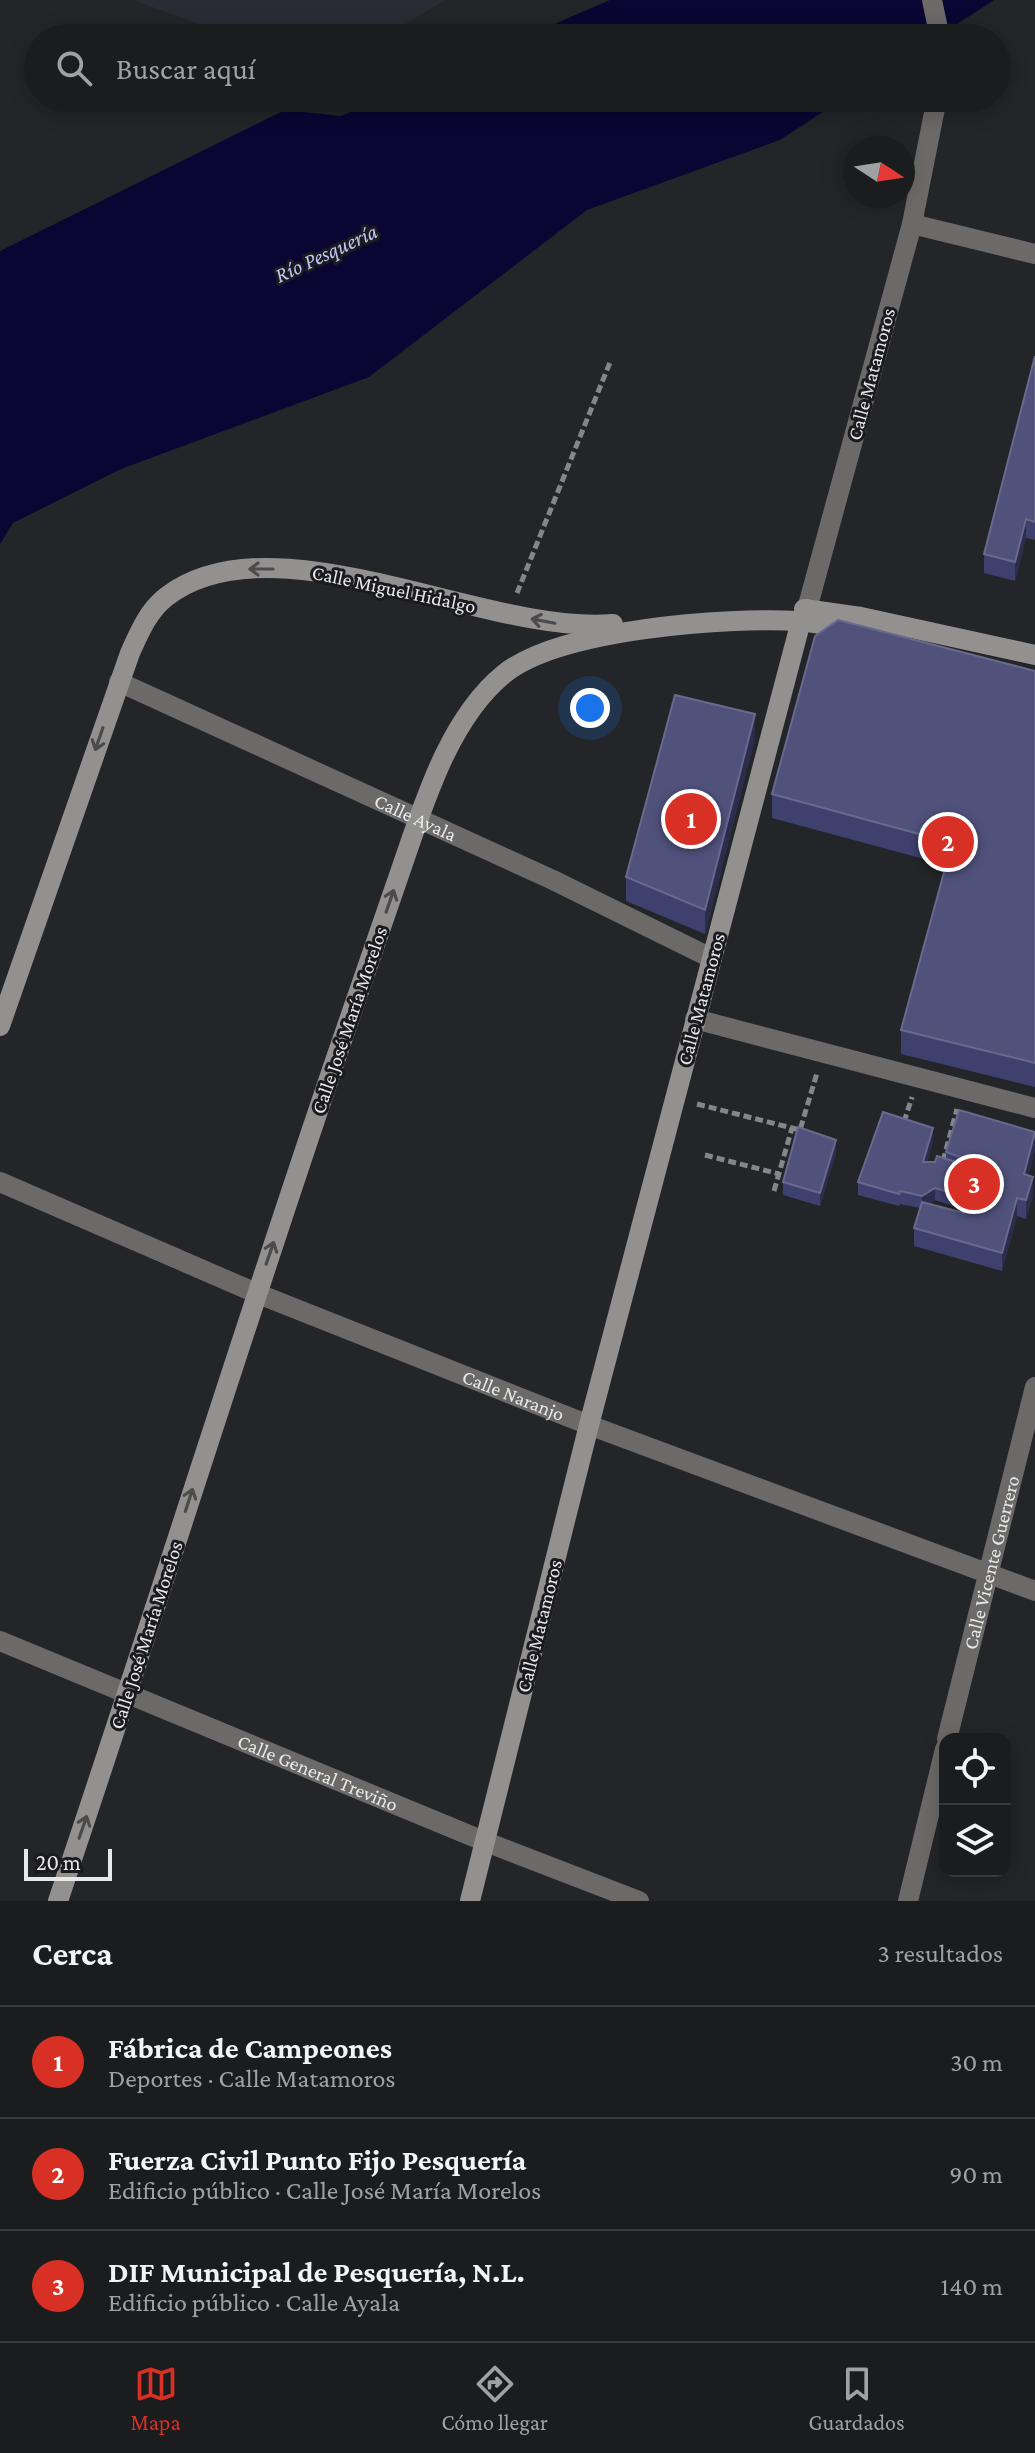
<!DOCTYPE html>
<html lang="es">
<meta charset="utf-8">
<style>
body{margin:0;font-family:"Crimson Pro",serif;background:#28292b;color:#f1f3f6}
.controls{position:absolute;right:24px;bottom:24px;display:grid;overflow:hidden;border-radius:16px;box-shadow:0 4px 20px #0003}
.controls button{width:72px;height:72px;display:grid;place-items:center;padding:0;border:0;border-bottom:2px solid #393a3c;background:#1b1c1e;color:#f1f3f6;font:40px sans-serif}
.compass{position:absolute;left:843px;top:136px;width:72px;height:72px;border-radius:50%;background:#1b1c1e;box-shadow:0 4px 20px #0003;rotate:102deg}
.scale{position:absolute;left:24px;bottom:20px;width:88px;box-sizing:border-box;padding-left:8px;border:4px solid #e7e8ea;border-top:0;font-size:22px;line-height:28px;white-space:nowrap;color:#e7e8ea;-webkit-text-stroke:6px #1b1b1f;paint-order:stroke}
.you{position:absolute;left:590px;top:708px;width:28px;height:28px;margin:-20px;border:6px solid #fff;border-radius:50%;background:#1a73e8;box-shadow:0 0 0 12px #1a73e833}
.badge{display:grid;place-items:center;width:52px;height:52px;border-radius:50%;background:#d93025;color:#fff;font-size:26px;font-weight:700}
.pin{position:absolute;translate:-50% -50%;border:4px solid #fff;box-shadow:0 2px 8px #0006}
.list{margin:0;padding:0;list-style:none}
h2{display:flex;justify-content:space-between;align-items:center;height:104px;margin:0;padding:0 32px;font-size:34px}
h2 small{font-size:26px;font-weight:400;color:#a0a1a4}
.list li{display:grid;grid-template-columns:52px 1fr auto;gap:24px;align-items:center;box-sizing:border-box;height:112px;padding:0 32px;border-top:2px solid #393a3c}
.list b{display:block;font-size:30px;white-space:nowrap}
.list p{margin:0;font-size:26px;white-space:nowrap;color:#a0a1a4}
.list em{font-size:26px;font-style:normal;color:#a0a1a4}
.icon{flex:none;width:44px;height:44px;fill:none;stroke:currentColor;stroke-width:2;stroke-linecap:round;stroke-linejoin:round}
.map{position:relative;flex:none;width:1035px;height:1901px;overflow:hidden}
.search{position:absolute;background:#1b1c1e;box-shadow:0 4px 20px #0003;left:24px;right:24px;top:24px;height:88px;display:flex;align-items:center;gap:20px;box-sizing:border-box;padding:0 28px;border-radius:44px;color:#a0a1a4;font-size:30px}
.sheet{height:440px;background:#1b1c1e}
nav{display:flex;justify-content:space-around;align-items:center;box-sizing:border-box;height:112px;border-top:2px solid #393a3c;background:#1b1c1e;font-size:22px;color:#a0a1a4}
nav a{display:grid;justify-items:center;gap:4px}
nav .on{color:#d93025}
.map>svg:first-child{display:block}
.built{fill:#2a2c35}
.water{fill:#0b0533}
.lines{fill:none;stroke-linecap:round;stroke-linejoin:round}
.path{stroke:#858689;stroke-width:5;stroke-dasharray:8 4;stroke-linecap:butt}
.street{stroke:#6b6a68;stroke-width:20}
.secondary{stroke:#93918f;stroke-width:20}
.wall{fill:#3e406e;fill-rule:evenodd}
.shaded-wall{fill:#2c2d4d}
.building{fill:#50527c;stroke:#68698d;stroke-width:2}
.oneway{stroke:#4b4a4c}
.labels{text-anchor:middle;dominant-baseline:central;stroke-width:6;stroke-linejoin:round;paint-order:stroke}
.street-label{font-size:20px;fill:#e7e8ea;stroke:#1b1b1f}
.water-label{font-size:22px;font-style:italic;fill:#bec4f5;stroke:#1b1b1f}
</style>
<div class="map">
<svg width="1035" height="1901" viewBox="0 0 1035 1901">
<rect width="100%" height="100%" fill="#242528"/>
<path class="built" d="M 133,0 L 445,0 L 382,38 L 238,38 Z"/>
<g class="water">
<path d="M 610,0 L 994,0 L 936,38 L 522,38 Z"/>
<path d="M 383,98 L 844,98 L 780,140 L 587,210 L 369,377 L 121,469 L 13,523 L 0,544 L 0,251 L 285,110 L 341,116 Z"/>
</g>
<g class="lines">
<g class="path">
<path d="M 517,593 L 611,360"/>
<path d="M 697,1104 L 800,1130 L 817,1073"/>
<path d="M 904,1122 L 912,1097"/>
<path d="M 705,1155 L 779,1174"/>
<path d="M 943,1161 L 957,1109"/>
<path d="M 774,1191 L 792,1128"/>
</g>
<g class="street">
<path d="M 932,0 L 940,38"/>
<path d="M 912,224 L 1035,254"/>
<path d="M 807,609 L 912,224 L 937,98"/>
<path id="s1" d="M 119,682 L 553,880 L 711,958"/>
<path d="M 695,1019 L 1035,1108"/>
<path id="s2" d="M 0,1182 L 256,1293 L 589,1425 L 1035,1591"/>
<path id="s3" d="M 0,1641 L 486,1842 L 639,1901"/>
<path id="s4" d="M 947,1739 L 1035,1387"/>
<path d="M 908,1901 L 945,1749"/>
</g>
<g class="secondary">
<path d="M 804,609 L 861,617 L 1035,655"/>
<path d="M 0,1026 L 130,653 C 139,633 148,611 166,597 C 272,514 487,636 613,624"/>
<path d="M 58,1901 C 153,1620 241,1336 337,1055 C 357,997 377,939 397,881 C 421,813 446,721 504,674 C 559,629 727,617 798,621 C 817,622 837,628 855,632"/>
<path d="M 470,1901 L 589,1425 L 801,621 L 807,609"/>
</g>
</g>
<g class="wall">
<path d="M 1035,356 L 1035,540 L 1026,538 L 1015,581 L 984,573 L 984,554 Z"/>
<path d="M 1035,671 L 1035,1087 L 901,1054 L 901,1030 L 946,865 L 772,818 L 772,794 Z"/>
<path d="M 755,738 L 705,934 L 626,901 L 626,877 Z"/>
<path d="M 933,1141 L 927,1162 L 935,1162 L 946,1159 L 946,1152 L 1035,1151 L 1028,1176 L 1033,1195 L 1026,1219 L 1017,1216 L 1002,1271 L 914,1246 L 914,1228 L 920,1208 L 900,1204 L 899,1206 L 858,1195 L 858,1182 ZM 935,1200 L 965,1210 L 964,1213 L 929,1204 Z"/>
<path d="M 836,1153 L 820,1206 L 783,1195 L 783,1182 Z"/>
</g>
<g class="shaded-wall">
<path d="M 1026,519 L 1026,538 L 1015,581 L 1015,562 Z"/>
<path d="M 755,714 L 755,738 L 705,934 L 705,910 Z"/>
<path d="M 933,1128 L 933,1141 L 923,1174 L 923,1162 Z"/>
<path d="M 1035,1132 L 1035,1151 L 1024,1193 L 1024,1174 Z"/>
<path d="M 836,1140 L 836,1153 L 820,1206 L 820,1193 Z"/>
<path d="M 1033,1177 L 1033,1195 L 1026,1219 L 1026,1200 Z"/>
<path d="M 935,1188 L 935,1200 L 922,1209 L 922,1196 Z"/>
<path d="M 1017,1198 L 1017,1216 L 1002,1271 L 1002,1253 Z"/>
</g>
<g class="building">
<path d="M 1035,356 L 1035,522 L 1026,519 L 1015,562 L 984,554 Z"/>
<path d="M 838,620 L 1035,671 L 1035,1063 L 901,1030 L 952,843 L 772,794 L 815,636 Z"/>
<path d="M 675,695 L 755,714 L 705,910 L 626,877 Z"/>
<path d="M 959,1110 L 1035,1132 L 1024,1174 L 1033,1177 L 1026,1200 L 1017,1198 L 1002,1253 L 914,1228 L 922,1202 L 964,1213 L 979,1164 L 946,1152 Z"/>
<path d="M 883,1112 L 933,1128 L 923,1162 L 935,1162 L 937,1156 L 978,1169 L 969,1198 L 935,1188 L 922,1196 L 900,1191 L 899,1194 L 858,1182 Z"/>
<path d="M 798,1127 L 836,1140 L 820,1193 L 783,1182 Z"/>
</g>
<defs><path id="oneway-shaft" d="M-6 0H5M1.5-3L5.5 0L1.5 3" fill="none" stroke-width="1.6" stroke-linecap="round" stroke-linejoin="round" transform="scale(2)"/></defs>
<g class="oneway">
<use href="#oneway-shaft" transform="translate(261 569) rotate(180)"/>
<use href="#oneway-shaft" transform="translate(543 621) rotate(-169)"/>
<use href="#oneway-shaft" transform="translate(99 739) rotate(109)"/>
<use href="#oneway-shaft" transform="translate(390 901) rotate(-71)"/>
<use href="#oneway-shaft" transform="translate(270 1253) rotate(-71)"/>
<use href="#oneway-shaft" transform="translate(189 1500) rotate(-72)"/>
<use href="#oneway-shaft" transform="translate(83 1827) rotate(-71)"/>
</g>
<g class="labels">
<g class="street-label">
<text transform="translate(871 374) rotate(-75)">Calle Matamoros</text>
<text transform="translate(394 589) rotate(12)">Calle Miguel Hidalgo</text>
<text stroke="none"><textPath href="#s1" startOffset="326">Calle Ayala</textPath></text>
<text transform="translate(701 999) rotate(-75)">Calle Matamoros</text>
<text transform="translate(349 1020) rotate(-71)">Calle José María Morelos</text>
<text stroke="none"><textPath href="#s2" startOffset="556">Calle Naranjo</textPath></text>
<text stroke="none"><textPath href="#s4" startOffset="182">Calle Vicente Guerrero</textPath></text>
<text transform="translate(539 1626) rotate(-76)">Calle Matamoros</text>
<text transform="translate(146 1635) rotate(-72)">Calle José María Morelos</text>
<text stroke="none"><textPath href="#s3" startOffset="344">Calle General Treviño</textPath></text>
</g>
<g class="water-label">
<text transform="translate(326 253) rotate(-25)">Río Pesquería</text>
</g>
</g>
</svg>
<div class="controls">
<button><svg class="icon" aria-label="locate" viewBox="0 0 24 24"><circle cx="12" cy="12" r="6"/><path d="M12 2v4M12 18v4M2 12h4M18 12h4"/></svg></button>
<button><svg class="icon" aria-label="layers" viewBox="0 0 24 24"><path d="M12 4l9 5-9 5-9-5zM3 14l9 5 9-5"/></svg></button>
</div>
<svg class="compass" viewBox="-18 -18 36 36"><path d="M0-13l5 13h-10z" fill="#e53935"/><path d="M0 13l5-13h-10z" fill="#a0a1a4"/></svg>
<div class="scale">20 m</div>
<div class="you"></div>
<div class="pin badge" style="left:691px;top:819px">1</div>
<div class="pin badge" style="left:948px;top:842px">2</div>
<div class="pin badge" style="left:974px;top:1184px">3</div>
<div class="search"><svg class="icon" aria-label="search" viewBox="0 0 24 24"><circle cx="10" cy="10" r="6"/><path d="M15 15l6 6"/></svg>Buscar aquí</div>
</div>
<section class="sheet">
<h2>Cerca<small>3 resultados</small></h2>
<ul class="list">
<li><span class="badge">1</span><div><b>Fábrica de Campeones</b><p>Deportes · Calle Matamoros</p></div><em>30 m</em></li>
<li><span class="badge">2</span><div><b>Fuerza Civil Punto Fijo Pesquería</b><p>Edificio público · Calle José María Morelos</p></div><em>90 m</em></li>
<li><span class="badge">3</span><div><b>DIF Municipal de Pesquería, N.L.</b><p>Edificio público · Calle Ayala</p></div><em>140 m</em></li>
</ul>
</section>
<nav>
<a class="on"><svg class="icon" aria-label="map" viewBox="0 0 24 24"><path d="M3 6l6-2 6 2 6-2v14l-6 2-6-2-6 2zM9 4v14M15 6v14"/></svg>Mapa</a>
<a><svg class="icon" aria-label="directions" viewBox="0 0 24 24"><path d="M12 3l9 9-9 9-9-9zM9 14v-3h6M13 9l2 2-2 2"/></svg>Cómo llegar</a>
<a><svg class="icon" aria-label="saved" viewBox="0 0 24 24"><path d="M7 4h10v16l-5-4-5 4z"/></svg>Guardados</a>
</nav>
